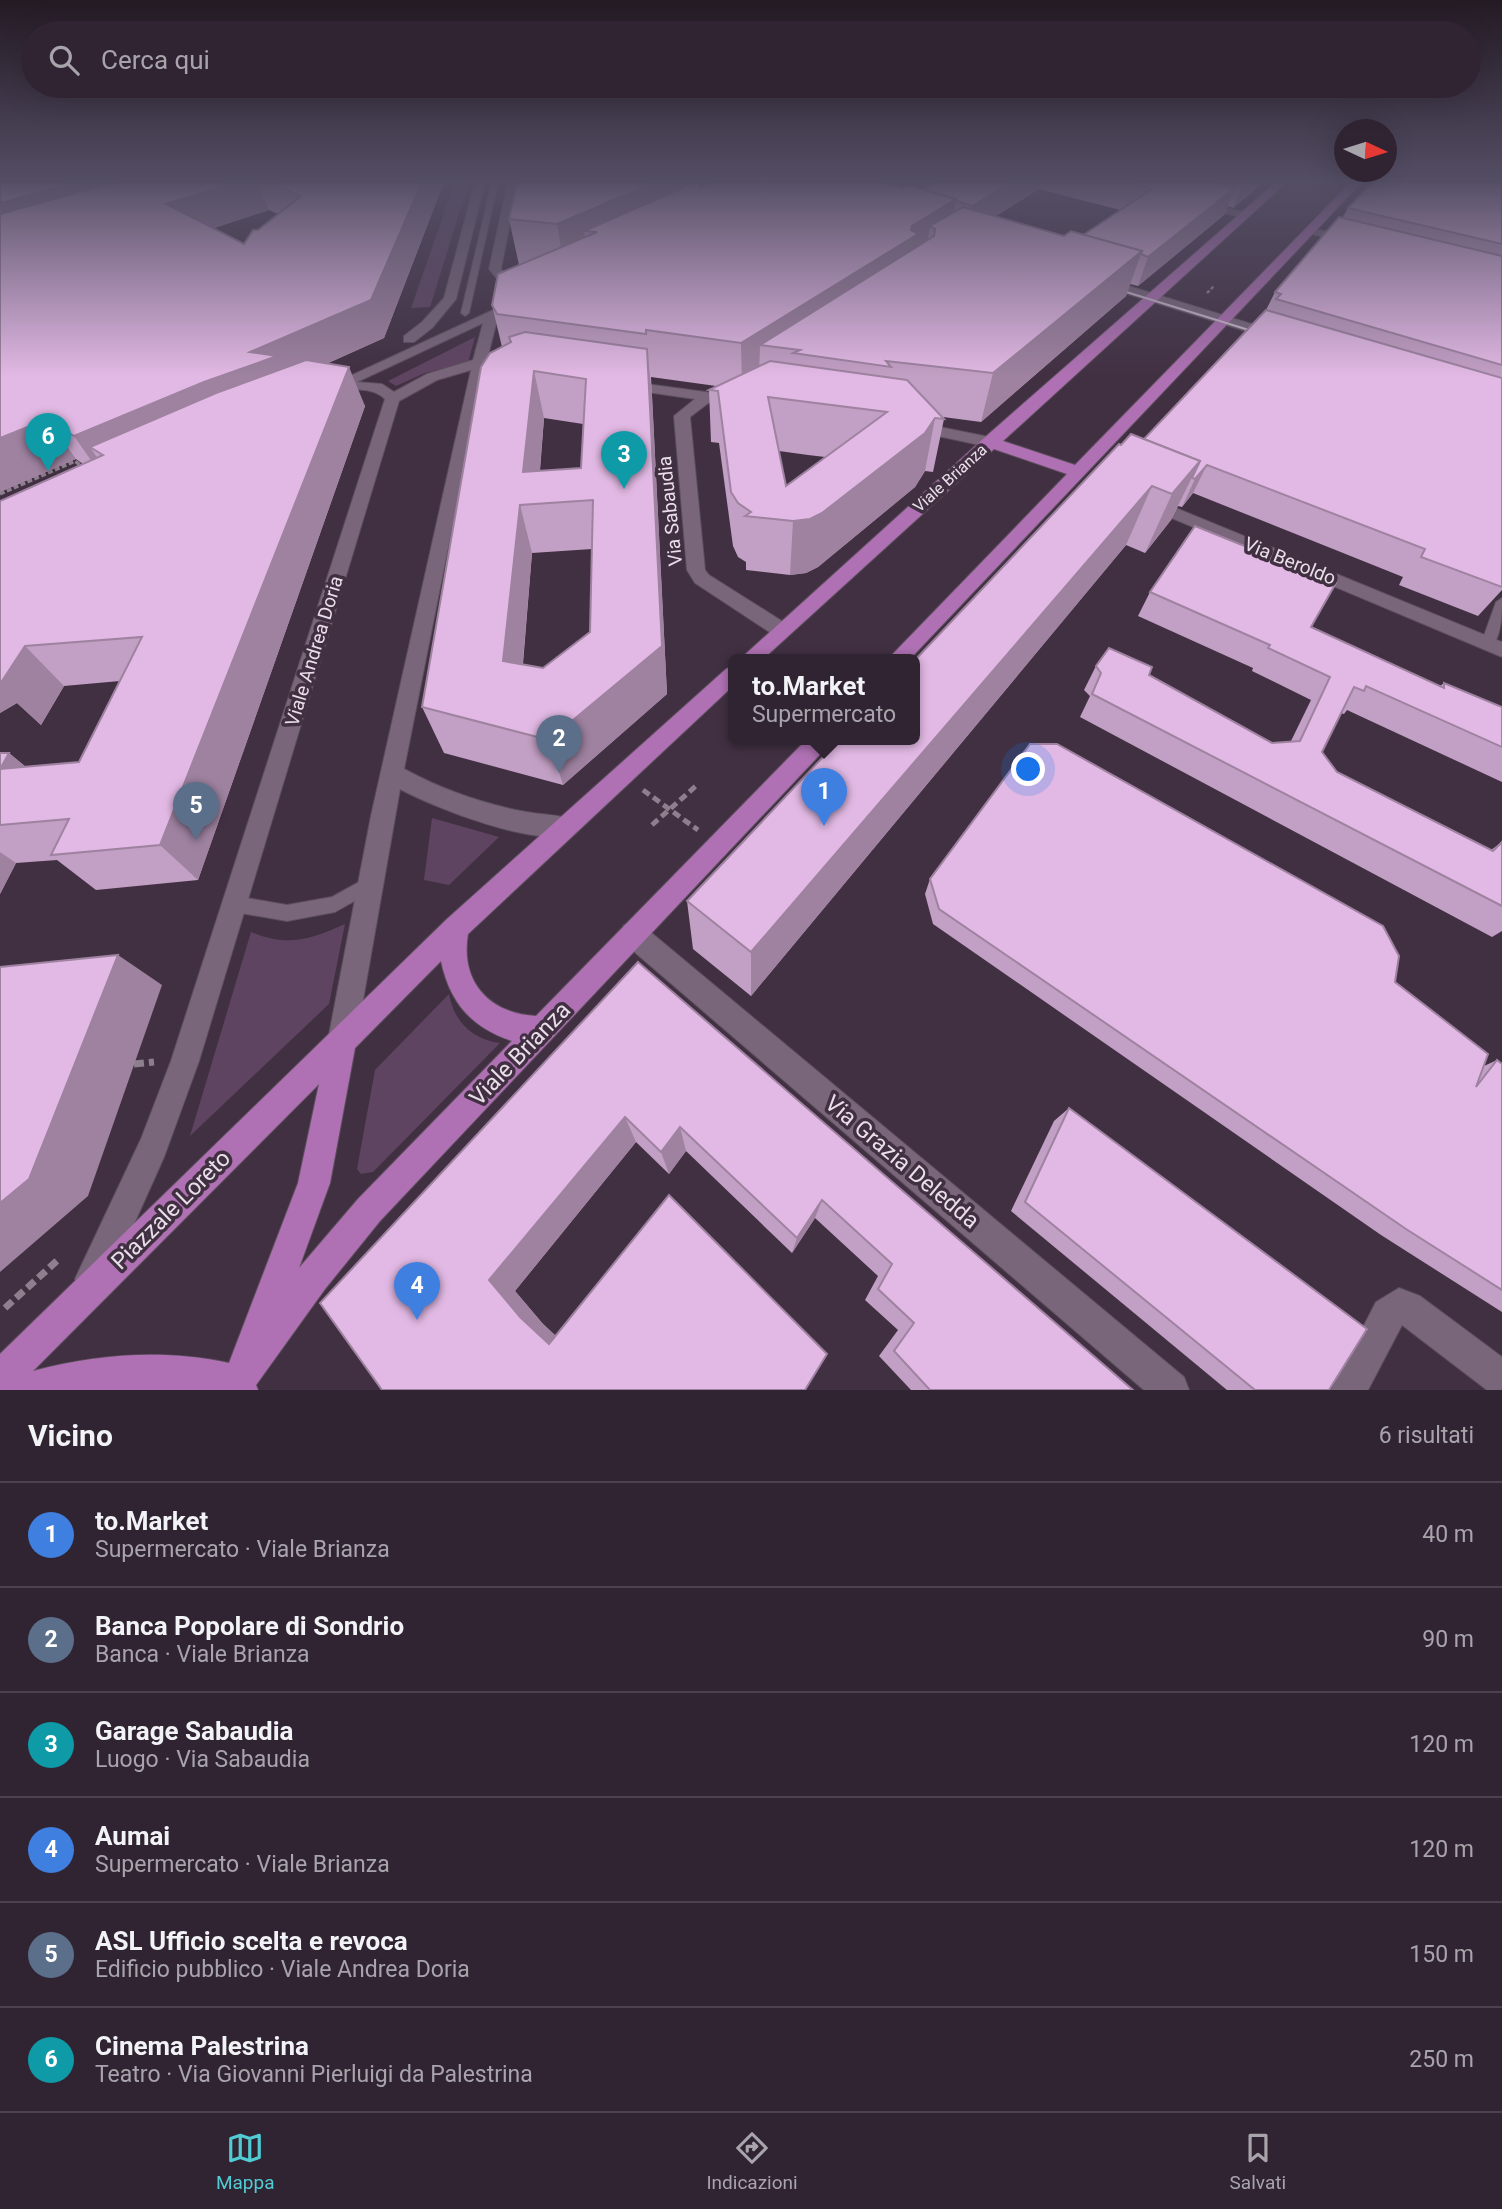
<!DOCTYPE html>
<html lang="it">
<meta charset="utf-8">
<style>
body{margin:0;font-family:Roboto,sans-serif;background:#3d303e;color:#f1f3f6}
.compass{position:absolute;left:1334px;top:119px;width:63px;height:63px;border-radius:50%;background:#312432;box-shadow:0 7px 28px #0002;rotate:94deg}
.you{position:absolute;left:1029px;top:770px;width:24px;height:24px;margin:-18px;border:5px solid #fff;border-radius:50%;background:#1a73e8;box-shadow:0 0 0 10px #1a73e833}
.badge{display:grid;place-items:center;width:46px;height:46px;border-radius:50%;background:#51ccd4;color:#fff;font-size:23px;font-weight:700}
.pin{position:absolute;translate:-50% -58px;filter:drop-shadow(0 2px 4px #0008)}
.pin::after{content:'';position:absolute;top:37px;width:24px;height:21px;background:inherit;clip-path:polygon(0 0,100% 0,50% 100%)}
.popup{position:absolute;left:728px;top:654px;width:192px;height:91px;box-sizing:border-box;display:grid;place-content:center;border-radius:10px;background:#312432;filter:drop-shadow(0 2px 5px #0005);font-size:23px;white-space:nowrap;color:#a8a4ac}
.popup b{font-size:26px;color:#f1f3f6}
.popup::after{content:'';position:absolute;left:50%;top:100%;margin-left:-14px;border:14px solid transparent;border-top-color:#312432}
.list{margin:0;padding:0;list-style:none}
h2{display:flex;justify-content:space-between;align-items:center;height:91px;margin:0;padding:0 28px;font-size:30px}
h2 small{font-size:23px;font-weight:400;color:#a8a4ac}
.list li{display:grid;grid-template-columns:46px 1fr auto;gap:21px;align-items:center;box-sizing:border-box;height:105px;padding:0 28px;border-top:2px solid #4c414d}
.list b{display:block;font-size:26px;white-space:nowrap}
.list p{margin:0;font-size:23px;white-space:nowrap;color:#a8a4ac}
.list em{font-size:23px;font-style:normal;color:#a8a4ac}
.icon{flex:none;width:38px;height:38px;fill:none;stroke:currentColor;stroke-width:2;stroke-linecap:round;stroke-linejoin:round}
.map{position:relative;flex:none;width:1502px;height:1390px;overflow:hidden}
.search{position:absolute;background:#312432;box-shadow:0 7px 28px #0002;left:21px;right:21px;top:21px;height:77px;display:flex;align-items:center;gap:18px;box-sizing:border-box;padding:0 24px;border-radius:38px;color:#a8a4ac;font-size:26px}
.sheet{height:721px;background:#312432}
nav{display:flex;justify-content:space-around;align-items:center;box-sizing:border-box;height:98px;border-top:2px solid #4c414d;background:#312432;font-size:19px;color:#a8a4ac}
nav a{display:grid;justify-items:center;gap:4px}
nav .on{color:#51ccd4}
.map>svg:first-child{display:block}
.green{fill:#5f4461}
.lines{fill:none;stroke-linecap:round;stroke-linejoin:round}
.lane-casing{stroke:#5d4f5e;stroke-width:2}
.street-casing{stroke:#5d4f5e;stroke-width:2}
.primary-casing{stroke:#5d4f5e;stroke-width:2}
.path-far3{stroke:#8d7f8d;stroke-width:2.5;stroke-dasharray:3.5 2;stroke-linecap:butt}
.path-far2{stroke:#8d7f8d;stroke-width:3.5;stroke-dasharray:5 2.5;stroke-linecap:butt}
.path-far1{stroke:#8d7f8d;stroke-width:5;stroke-dasharray:8 4.5;stroke-linecap:butt}
.path{stroke:#8d7f8d;stroke-width:7;stroke-dasharray:10 5;stroke-linecap:butt}
.lane{fill:#79667a;fill-rule:evenodd}
.street{fill:#79667a;fill-rule:evenodd}
.primary{fill:#af71b3;fill-rule:evenodd}
.tram{stroke:#cabeca;stroke-width:2}
.wall{fill:#c29fc4;fill-rule:evenodd}
.shaded-wall{fill:#9e82a0}
.building{fill:#e2b9e4;stroke:#9e82a0;stroke-width:2;fill-rule:evenodd}
.labels{text-anchor:middle;dominant-baseline:central;stroke-width:7;stroke-linejoin:round;paint-order:stroke}
.far-street-label{font-size:16px;fill:#e9dee9;stroke:#413042}
.street-label{font-size:19px;fill:#e9dee9;stroke:#413042}
.near-street-label{font-size:23px;fill:#e9dee9;stroke:#413042}
</style>
<div class="map">
<svg width="1502" height="1390" viewBox="0 0 1502 1390">
<rect width="100%" height="100%" fill="#413042"/>
<g class="green">
<path d="M 455,182 L 469,182 L 430,307 L 411,308 Z"/>
<path d="M 475,337 L 468,363 L 425,373 L 396,386 L 388,381 Z"/>
<path d="M 432,818 L 499,837 L 449,885 L 424,880 Z"/>
<path d="M 345,924 L 329,1004 L 190,1136 L 251,932 C 289,947 309,940 345,924 Z"/>
<path d="M 449,994 C 454,1021 471,1039 500,1043 L 373,1172 L 361,1174 L 357,1169 L 375,1070 Z"/>
</g>
<g class="lines">
<defs>
<g id="lane">
<path d="M 492,182 L 498,182 L 469,313 L 465,316 L 461,313 Z"/>
<path d="M 1502,598 C 1502,613 1502,641 1488,649 L 1483,647 L 1481,644 L 1496,602 Z"/>
<path d="M 370,876 L 376,879 L 378,884 L 376,889 L 335,912 L 287,921 L 235,912 L 229,910 L 227,904 L 229,898 L 235,896 L 287,905 L 332,897 Z"/>
</g>
<g id="street">
<path d="M 475,182 L 485,182 L 456,299 L 432,328 L 414,342 L 404,342 L 404,336 L 422,322 L 444,298 Z"/>
<path d="M 508,182 L 518,182 L 501,269 L 509,278 L 526,279 L 528,282 L 522,286 L 501,284 L 489,269 Z"/>
<path d="M 1199,201 L 1248,213 L 1249,215 L 1244,218 L 1195,206 L 1194,204 Z"/>
<path d="M 1311,228 L 1357,239 L 1359,241 L 1353,244 L 1307,233 L 1307,229 Z"/>
<path d="M 1103,278 L 1281,333 L 1283,336 L 1281,339 L 1271,339 L 1099,285 L 1099,279 Z"/>
<path d="M 519,298 L 523,299 L 523,305 L 498,316 L 487,360 L 514,366 L 516,369 L 509,373 L 485,368 L 479,392 L 404,769 C 441,789 480,803 521,811 C 539,815 558,814 574,820 L 578,827 L 574,834 C 537,848 435,808 400,789 L 356,1040 L 352,1050 L 342,1054 L 332,1050 L 328,1040 L 371,816 L 471,370 L 437,380 L 399,401 L 199,1061 L 164,1157 L 104,1291 L 92,1296 L 80,1291 L 75,1279 L 141,1139 L 171,1061 L 385,399 C 372,386 345,389 329,393 L 322,389 ZM 483,323 L 473,360 L 427,374 L 394,392 L 382,384 L 357,382 Z"/>
<path d="M 624,381 L 735,396 L 742,400 L 735,404 L 711,401 L 690,417 L 705,570 L 709,575 L 788,625 L 791,630 L 788,635 L 774,635 L 695,583 L 687,570 L 674,416 L 695,399 L 619,388 L 617,385 Z"/>
<path d="M 915,422 L 989,437 L 997,442 L 989,447 L 910,430 L 907,427 Z"/>
<path d="M 1149,497 L 1502,642 L 1502,657 L 1143,506 L 1141,502 Z"/>
<path d="M 633,922 L 642,925 L 1184,1377 L 1189,1390 L 1144,1390 L 624,943 L 620,934 L 624,925 Z"/>
<path d="M 1399,1288 L 1420,1296 L 1502,1357 L 1502,1390 L 1487,1390 L 1402,1325 L 1368,1390 L 1331,1390 L 1376,1302 Z"/>
</g>
<g id="primary">
<path d="M 1276,182 L 1287,182 L 1003,441 L 1075,465 L 1351,182 L 1362,182 L 909,660 L 887,660 L 1067,474 L 994,449 L 762,660 L 739,660 L 983,439 Z"/>
<path d="M 733,666 L 733,686 L 468,934 C 460,982 489,1013 536,1016 L 806,740 L 831,740 L 828,746 L 380,1221 L 325,1289 L 256,1385 L 258,1390 L 0,1390 L 0,1354 L 447,919 L 726,669 ZM 441,961 C 450,1003 471,1027 512,1041 L 358,1199 L 299,1268 L 330,1183 L 355,1048 ZM 319,1084 L 298,1183 L 229,1363 C 163,1349 98,1354 33,1371 Z"/>
</g>
</defs>
<use href="#lane" class="lane-casing"/>
<use href="#street" class="street-casing"/>
<use href="#primary" class="primary-casing"/>
<g class="path-far3">
<path d="M 885,182 L 907,188"/>
<path d="M 913,190 L 928,182"/>
<path d="M 1207,293 L 1214,286"/>
</g>
<path class="path-far2" d="M 0,494 L 75,461 L 84,468"/>
<g class="path-far1">
<path d="M 643,790 L 698,830"/>
<path d="M 652,825 L 697,785"/>
</g>
<g class="path">
<path d="M 134,1064 L 154,1062"/>
<path d="M 5,1308 L 59,1259"/>
</g>
<use href="#lane" class="lane"/>
<use href="#street" class="street"/>
<use href="#primary" class="primary"/>
<path class="tram" d="M 1107,286 L 1265,335"/>
</g>
<g class="wall">
<path d="M 0,182 L 444,182 L 384,338 L 328,363 L 365,406 L 198,880 L 96,890 L 57,860 L 16,863 L 0,894 L 0,753 L 9,753 L 26,767 L 79,762 L 120,681 L 64,686 L 41,725 L 17,703 L 0,713 L 83,464 L 76,459 L 0,492 ZM 269,210 L 278,214 L 244,244 L 214,228 Z"/>
<path d="M 937,182 L 1264,182 L 1233,208 L 1228,206 L 1224,215 L 1138,286 L 1130,284 L 1126,296 L 981,422 L 943,417 L 944,419 L 933,472 L 925,471 L 915,487 L 818,567 L 806,573 L 790,575 L 746,570 L 746,562 L 738,557 L 733,546 L 719,443 L 711,442 L 709,390 L 716,386 L 651,377 L 667,694 L 563,785 L 444,753 L 422,707 L 502,347 L 492,305 L 519,265 L 509,219 L 700,187 L 923,189 ZM 1039,189 L 1120,210 L 1084,235 L 1064,236 L 996,216 ZM 544,418 L 583,424 L 581,468 L 540,471 ZM 779,451 L 808,455 L 825,457 L 786,486 ZM 592,549 L 590,632 L 543,668 L 523,664 L 532,553 Z"/>
<path d="M 1502,182 L 1502,590 L 1478,616 L 1399,585 L 1403,577 L 1193,493 L 1182,507 L 1178,506 L 1171,520 L 1145,553 L 1126,545 L 751,996 L 693,949 L 687,901 L 1121,445 L 1144,439 L 1266,310 L 1275,292 L 1342,218 L 1348,208 Z"/>
<path d="M 1150,592 L 1311,627 L 1440,686 L 1444,683 L 1502,707 L 1502,782 L 1347,710 L 1344,714 L 1341,713 L 1322,752 L 1337,772 L 1491,850 L 1502,842 L 1502,931 L 1492,937 L 1080,717 L 1090,696 L 1084,690 L 1096,666 L 1149,675 L 1272,743 L 1291,741 L 1311,700 L 1252,671 L 1253,668 L 1138,616 Z"/>
<path d="M 930,879 L 1395,982 L 1484,1066 L 1497,1060 L 1502,1064 L 1502,1312 L 1381,1235 L 933,924 L 925,894 Z"/>
<path d="M 638,962 L 1133,1390 L 911,1390 L 879,1356 L 898,1330 L 865,1300 L 878,1276 L 815,1218 L 792,1253 L 686,1151 L 669,1174 L 636,1142 L 515,1291 L 543,1324 L 556,1336 L 827,1354 L 382,1390 Z"/>
<path d="M 1069,1108 L 1329,1390 L 1227,1390 L 1011,1211 L 1054,1121 Z"/>
</g>
<g class="shaded-wall">
<path d="M 78,182 L 210,182 L 0,244 L 0,203 Z"/>
<path d="M 238,182 L 257,182 L 269,210 L 183,238 L 166,204 Z"/>
<path d="M 422,182 L 444,182 L 384,338 L 289,381 L 103,455 L 90,447 L 108,474 L 102,476 L 74,436 Z"/>
<path d="M 656,182 L 697,182 L 584,231 L 588,260 L 565,271 L 557,224 Z"/>
<path d="M 1012,182 L 1041,182 L 1039,189 L 967,234 L 972,206 Z"/>
<path d="M 1244,182 L 1264,182 L 1233,208 Z"/>
<path d="M 1235,188 L 1224,215 L 1138,286 L 1148,257 Z"/>
<path d="M 956,199 L 949,241 L 935,229 L 930,226 L 925,257 L 800,350 L 760,345 L 759,378 L 742,390 L 741,343 L 912,226 Z"/>
<path d="M 1142,251 L 1126,296 L 981,422 L 993,373 Z"/>
<path d="M 647,349 L 652,395 L 667,694 L 563,785 L 549,740 L 662,646 Z"/>
<path d="M 349,367 L 365,406 L 198,880 L 160,845 Z"/>
<path d="M 534,371 L 544,418 L 537,504 L 523,472 Z"/>
<path d="M 935,418 L 925,471 L 915,487 L 818,567 L 806,573 L 790,575 L 793,521 Z"/>
<path d="M 47,419 L 76,459 L 0,492 L 0,438 Z"/>
<path d="M 1200,461 L 1171,520 L 1145,553 L 1172,494 Z"/>
<path d="M 1207,465 L 1193,493 L 1182,507 L 1195,479 Z"/>
<path d="M 1152,486 L 1126,545 L 751,996 L 751,952 Z"/>
<path d="M 520,505 L 532,553 L 519,707 L 503,661 Z"/>
<path d="M 25,646 L 64,686 L 41,725 L 17,703 L 0,713 L 0,684 Z"/>
<path d="M 9,753 L 53,790 L 0,769 Z"/>
<path d="M 0,852 L 16,863 L 0,894 Z"/>
<path d="M 118,955 L 162,985 L 88,1196 L 0,1272 L 0,1203 Z"/>
<path d="M 625,1117 L 636,1142 L 515,1291 L 543,1324 L 570,1349 L 549,1344 L 520,1317 L 489,1280 Z"/>
<path d="M 680,1127 L 686,1151 L 669,1174 L 661,1152 Z"/>
<path d="M 822,1200 L 815,1218 L 792,1253 L 797,1238 Z"/>
</g>
<g class="building">
<path d="M 0,182 L 78,182 L 0,203 Z"/>
<path d="M 115,182 L 238,182 L 166,204 L 244,244 L 253,230 L 258,230 L 301,196 L 268,182 L 422,182 L 371,300 L 250,352 L 277,356 L 204,382 L 74,436 L 47,419 L 0,438 L 0,214 Z"/>
<path d="M 517,182 L 656,182 L 557,224 L 509,219 Z"/>
<path d="M 696,182 L 699,182 L 700,187 L 712,182 L 880,182 L 902,188 L 908,185 L 956,199 L 912,226 L 911,230 L 918,234 L 741,343 L 646,330 L 646,334 L 497,314 L 492,305 L 498,274 L 597,232 L 584,231 Z"/>
<path d="M 937,182 L 1012,182 L 972,206 L 956,201 L 956,199 L 923,189 Z"/>
<path d="M 1126,182 L 1214,182 L 1235,188 L 1148,257 L 1141,254 L 1142,251 L 1083,235 L 1152,189 Z"/>
<path d="M 1373,182 L 1502,182 L 1502,244 L 1348,208 Z"/>
<path d="M 963,207 L 1064,236 L 1071,231 L 1142,251 L 993,373 L 886,361 L 891,367 L 793,353 L 800,350 L 760,345 L 934,236 L 935,229 L 930,226 Z"/>
<path d="M 1339,217 L 1502,256 L 1502,365 L 1276,299 L 1281,294 L 1275,292 Z"/>
<path d="M 1266,310 L 1502,378 L 1502,587 L 1421,557 L 1425,549 L 1207,465 L 1195,479 L 1192,478 L 1200,461 L 1144,439 Z"/>
<path d="M 525,332 L 647,349 L 662,646 L 549,740 L 422,707 L 481,367 L 490,353 L 511,342 L 509,337 ZM 534,371 L 586,379 L 581,468 L 523,472 ZM 593,500 L 590,632 L 543,668 L 503,661 L 520,505 Z"/>
<path d="M 306,360 L 349,367 L 160,845 L 51,855 L 69,819 L 0,825 L 0,753 L 9,753 L 0,769 L 79,762 L 142,637 L 25,646 L 0,684 L 0,501 L 103,455 L 90,447 L 216,393 Z"/>
<path d="M 770,361 L 907,380 L 944,419 L 935,418 L 925,433 L 822,513 L 810,519 L 793,521 L 745,516 L 751,512 L 738,503 L 731,492 L 718,391 L 709,390 ZM 768,397 L 887,412 L 786,486 Z"/>
<path d="M 1131,434 L 1200,461 L 1172,494 L 1152,486 L 751,952 L 687,901 L 839,740 L 915,740 L 915,660 L 1119,444 L 1121,445 Z"/>
<path d="M 1195,526 L 1336,583 L 1311,627 L 1444,688 L 1444,683 L 1502,707 L 1502,747 L 1366,686 L 1364,691 L 1354,687 L 1322,752 L 1337,772 L 1493,851 L 1502,842 L 1502,906 L 1092,694 L 1101,673 L 1096,666 L 1109,648 L 1152,667 L 1149,675 L 1272,743 L 1300,741 L 1330,677 L 1268,648 L 1270,645 L 1150,592 Z"/>
<path d="M 1030,744 L 1057,744 L 1383,926 L 1399,956 L 1395,982 L 1488,1054 L 1476,1087 L 1497,1060 L 1502,1064 L 1502,1290 L 1406,1229 L 939,909 L 930,879 Z"/>
<path d="M 118,955 L 29,1179 L 0,1203 L 0,967 Z"/>
<path d="M 638,962 L 1133,1390 L 930,1390 L 894,1351 L 914,1323 L 878,1289 L 892,1264 L 822,1200 L 797,1238 L 680,1127 L 661,1152 L 625,1117 L 489,1280 L 520,1317 L 549,1344 L 669,1195 L 827,1354 L 805,1390 L 382,1390 L 320,1303 Z"/>
<path d="M 1069,1108 L 1367,1329 L 1329,1390 L 1255,1390 L 1025,1202 Z"/>
</g>
<linearGradient id="sky" x2="0" y2="1"><stop stop-color="#241a24"/><stop offset="0.48" stop-color="#544e65"/><stop offset="1" stop-color="#544e65" stop-opacity="0"/></linearGradient>
<rect width="1502" height="377" fill="url(#sky)"/>
<g class="labels">
<g class="far-street-label">
<text transform="translate(950 478) rotate(-42)">Viale Brianza</text>
</g>
<g class="street-label">
<text transform="translate(670 511) rotate(-96)">Via Sabaudia</text>
<text transform="translate(1290 561) rotate(22)">Via Beroldo</text>
<text transform="translate(314 651) rotate(-73)">Viale Andrea Doria</text>
</g>
<g class="near-street-label">
<text transform="translate(520 1054) rotate(-46)">Viale Brianza</text>
<text transform="translate(902 1162) rotate(40)">Via Grazia Deledda</text>
<text transform="translate(171 1210) rotate(-45)">Piazzale Loreto</text>
</g>
</g>
</svg>
<svg class="compass" viewBox="-18 -18 36 36"><path d="M0-13l5 13h-10z" fill="#e53935"/><path d="M0 13l5-13h-10z" fill="#a8a4ac"/></svg>
<div class="you"></div>
<div class="pin badge" style="left:824px;top:826px;background:#3f7fe0">1</div>
<div class="popup"><b>to.Market</b>Supermercato</div>
<div class="pin badge" style="left:559px;top:773px;background:#5c6f8a">2</div>
<div class="pin badge" style="left:624px;top:489px;background:#0f9aa8">3</div>
<div class="pin badge" style="left:417px;top:1320px;background:#3f7fe0">4</div>
<div class="pin badge" style="left:196px;top:840px;background:#5c6f8a">5</div>
<div class="pin badge" style="left:48px;top:471px;background:#0f9aa8">6</div>
<div class="search"><svg class="icon" aria-label="search" viewBox="0 0 24 24"><circle cx="10" cy="10" r="6"/><path d="M15 15l6 6"/></svg>Cerca qui</div>
</div>
<section class="sheet">
<h2>Vicino<small>6 risultati</small></h2>
<ul class="list">
<li><span class="badge" style="background:#3f7fe0">1</span><div><b>to.Market</b><p>Supermercato · Viale Brianza</p></div><em>40 m</em></li>
<li><span class="badge" style="background:#5c6f8a">2</span><div><b>Banca Popolare di Sondrio</b><p>Banca · Viale Brianza</p></div><em>90 m</em></li>
<li><span class="badge" style="background:#0f9aa8">3</span><div><b>Garage Sabaudia</b><p>Luogo · Via Sabaudia</p></div><em>120 m</em></li>
<li><span class="badge" style="background:#3f7fe0">4</span><div><b>Aumai</b><p>Supermercato · Viale Brianza</p></div><em>120 m</em></li>
<li><span class="badge" style="background:#5c6f8a">5</span><div><b>ASL Ufficio scelta e revoca</b><p>Edificio pubblico · Viale Andrea Doria</p></div><em>150 m</em></li>
<li><span class="badge" style="background:#0f9aa8">6</span><div><b>Cinema Palestrina</b><p>Teatro · Via Giovanni Pierluigi da Palestrina</p></div><em>250 m</em></li>
</ul>
</section>
<nav>
<a class="on"><svg class="icon" aria-label="map" viewBox="0 0 24 24"><path d="M3 6l6-2 6 2 6-2v14l-6 2-6-2-6 2zM9 4v14M15 6v14"/></svg>Mappa</a>
<a><svg class="icon" aria-label="directions" viewBox="0 0 24 24"><path d="M12 3l9 9-9 9-9-9zM9 14v-3h6M13 9l2 2-2 2"/></svg>Indicazioni</a>
<a><svg class="icon" aria-label="saved" viewBox="0 0 24 24"><path d="M7 4h10v16l-5-4-5 4z"/></svg>Salvati</a>
</nav>
